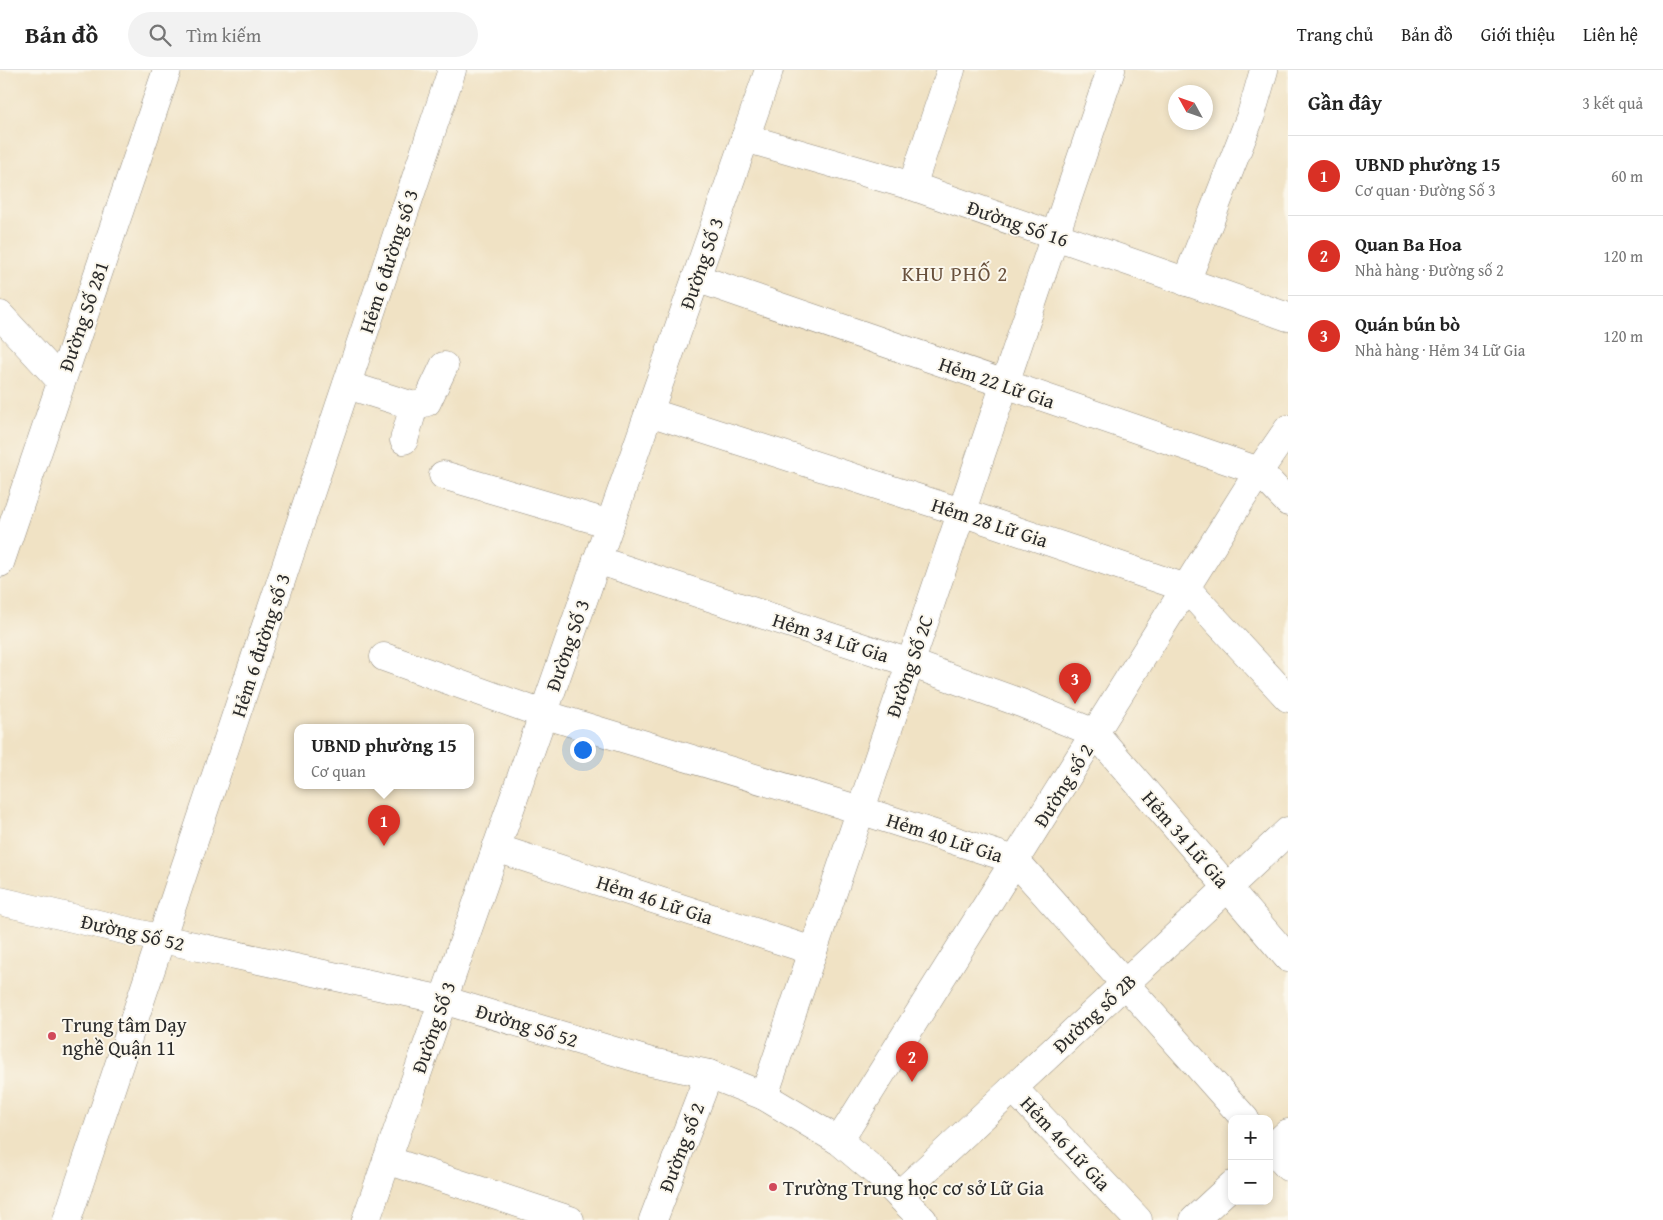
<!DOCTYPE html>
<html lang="vi">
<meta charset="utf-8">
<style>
body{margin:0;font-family:"Gentium Book Plus",serif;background:#f2f2f2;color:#222}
.controls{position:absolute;right:15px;bottom:15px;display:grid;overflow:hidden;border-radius:10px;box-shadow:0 2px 8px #0003}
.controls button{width:45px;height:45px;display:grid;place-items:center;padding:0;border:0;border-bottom:1px solid #e0e0e0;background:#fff;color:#222;font:25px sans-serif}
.compass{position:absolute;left:1168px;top:15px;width:45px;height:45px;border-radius:50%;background:#fff;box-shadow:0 2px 8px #0003;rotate:310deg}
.you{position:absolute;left:582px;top:679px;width:18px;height:18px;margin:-12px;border:4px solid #fff;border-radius:50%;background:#1a73e8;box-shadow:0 0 0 8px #1a73e833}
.badge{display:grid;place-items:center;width:32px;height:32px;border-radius:50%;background:#d93025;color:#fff;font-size:16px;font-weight:700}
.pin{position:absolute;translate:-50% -41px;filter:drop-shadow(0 1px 2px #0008)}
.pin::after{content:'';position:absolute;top:26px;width:18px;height:15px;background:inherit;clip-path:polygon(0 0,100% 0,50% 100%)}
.popup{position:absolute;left:294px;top:654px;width:180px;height:65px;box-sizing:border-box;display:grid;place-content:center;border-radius:10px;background:#fff;filter:drop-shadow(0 1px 4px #0005);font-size:16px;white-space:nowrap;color:#767676}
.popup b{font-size:19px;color:#222}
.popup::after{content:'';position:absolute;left:50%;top:100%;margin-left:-10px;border:10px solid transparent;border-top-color:#fff}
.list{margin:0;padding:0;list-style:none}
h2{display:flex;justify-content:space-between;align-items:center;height:65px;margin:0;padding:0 20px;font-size:21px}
h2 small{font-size:16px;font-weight:400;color:#767676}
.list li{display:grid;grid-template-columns:32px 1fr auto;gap:15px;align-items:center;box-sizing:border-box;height:80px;padding:0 20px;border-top:1px solid #e0e0e0}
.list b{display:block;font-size:19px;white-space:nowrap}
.list p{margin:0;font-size:16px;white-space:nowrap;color:#767676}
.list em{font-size:16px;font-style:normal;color:#767676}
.icon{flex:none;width:28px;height:28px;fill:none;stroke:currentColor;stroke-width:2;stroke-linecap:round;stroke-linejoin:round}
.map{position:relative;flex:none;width:1288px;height:1150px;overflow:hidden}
header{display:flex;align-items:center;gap:30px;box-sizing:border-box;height:70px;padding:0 25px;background:#fff;border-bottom:1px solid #e0e0e0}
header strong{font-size:24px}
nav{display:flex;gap:28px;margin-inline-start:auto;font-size:18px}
.search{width:350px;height:45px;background:#f2f2f2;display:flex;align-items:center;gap:12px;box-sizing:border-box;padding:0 18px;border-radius:28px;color:#767676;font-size:19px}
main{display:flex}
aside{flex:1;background:#fff}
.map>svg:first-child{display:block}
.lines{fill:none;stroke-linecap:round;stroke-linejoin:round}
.minor-casing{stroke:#8e8678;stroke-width:29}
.minor{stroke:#fff;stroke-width:28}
.poi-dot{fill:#d1495b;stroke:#fbf7ec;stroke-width:2}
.labels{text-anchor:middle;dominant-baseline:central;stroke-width:4;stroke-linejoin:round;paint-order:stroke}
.street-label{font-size:20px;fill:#2b2b2b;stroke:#fbf7ec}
.poi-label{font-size:20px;fill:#2b2b2b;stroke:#fbf7ec;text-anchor:start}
.neighbourhood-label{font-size:21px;letter-spacing:1px;fill:#68503c;stroke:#fbf7ec}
</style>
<header>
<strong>Bản đồ</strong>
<div class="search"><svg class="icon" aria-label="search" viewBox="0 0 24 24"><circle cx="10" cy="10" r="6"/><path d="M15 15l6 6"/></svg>Tìm kiếm</div>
<nav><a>Trang chủ</a><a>Bản đồ</a><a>Giới thiệu</a><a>Liên hệ</a></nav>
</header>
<main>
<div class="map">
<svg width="1288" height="1150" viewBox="0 0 1288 1150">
<rect width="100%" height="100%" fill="#fbf7ec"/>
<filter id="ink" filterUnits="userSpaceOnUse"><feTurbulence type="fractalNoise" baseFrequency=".02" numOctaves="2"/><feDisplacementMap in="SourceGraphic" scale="10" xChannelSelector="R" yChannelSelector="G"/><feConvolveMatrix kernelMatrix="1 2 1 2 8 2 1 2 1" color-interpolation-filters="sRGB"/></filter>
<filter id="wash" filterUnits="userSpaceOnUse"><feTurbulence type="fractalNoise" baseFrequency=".0096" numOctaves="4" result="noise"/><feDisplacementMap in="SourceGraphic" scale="20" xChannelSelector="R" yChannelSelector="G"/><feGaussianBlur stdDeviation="1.12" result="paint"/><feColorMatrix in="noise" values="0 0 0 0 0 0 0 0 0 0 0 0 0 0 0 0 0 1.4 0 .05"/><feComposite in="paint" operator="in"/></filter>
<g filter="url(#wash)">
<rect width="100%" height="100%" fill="#f0e2c4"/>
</g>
<g filter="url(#ink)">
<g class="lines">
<defs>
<g id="minor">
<path d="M 745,68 L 912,116 L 1288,247"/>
<path d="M 912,116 L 951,0"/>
<path d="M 696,208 L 1259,401 L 1288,432"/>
<path d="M 1186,212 L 1251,45 L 1264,0"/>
<path d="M 0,245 L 61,311"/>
<path d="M 347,315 L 414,336"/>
<path d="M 649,342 L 961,442 L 1186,518 L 1288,628"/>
<path d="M 404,370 L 414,336 L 427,332 L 444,296"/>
<path d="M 443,405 L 610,454"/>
<path d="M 597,490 L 910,593 L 1021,633 L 1095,663 L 1288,888"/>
<path d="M 0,493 L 167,0"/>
<path d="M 384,587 L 543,644 L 860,740 L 1015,790 L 1245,1049"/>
<path d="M 496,778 L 813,881"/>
<path d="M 0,831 L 162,869 L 443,930 L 651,992 L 709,1004 L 764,1026 L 839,1071 L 877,1103 L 923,1150"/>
<path d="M 1013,1018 L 1138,1150"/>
<path d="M 764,1026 L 1111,0"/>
<path d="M 839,1071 L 1259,401 L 1288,359"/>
<path d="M 1269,1076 L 1288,1097"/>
<path d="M 1269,1080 L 1288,1063"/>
<path d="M 387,1090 L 570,1150"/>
<path d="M 899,1125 L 1288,761"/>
<path d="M 67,1150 L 452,0"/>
<path d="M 366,1150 L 769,0"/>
<path d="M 653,1150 L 709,1004"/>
<path d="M 1194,1150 L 1232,1115"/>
</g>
</defs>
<use href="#minor" class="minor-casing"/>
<use href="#minor" class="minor"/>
</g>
</g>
<g class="poi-dot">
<circle cx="52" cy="966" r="5"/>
<circle cx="773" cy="1117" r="5"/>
</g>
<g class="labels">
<g class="street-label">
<text transform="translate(1018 153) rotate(19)">Đường Số 16</text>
<text transform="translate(388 191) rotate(-72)">Hẻm 6 đường số 3</text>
<text transform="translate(701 193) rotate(-71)">Đường Số 3</text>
<text transform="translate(83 246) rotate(-71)">Đường Số 281</text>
<text transform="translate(997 312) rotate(19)">Hẻm 22 Lữ Gia</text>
<text transform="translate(990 452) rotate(18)">Hẻm 28 Lữ Gia</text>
<text transform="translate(831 567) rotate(18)">Hẻm 34 Lữ Gia</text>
<text transform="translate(260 575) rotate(-72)">Hẻm 6 đường số 3</text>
<text transform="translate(567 575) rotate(-71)">Đường Số 3</text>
<text transform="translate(909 596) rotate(-71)">Đường Số 2C</text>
<text transform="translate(1063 715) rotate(-58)">Đường số 2</text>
<text transform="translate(945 767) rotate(18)">Hẻm 40 Lữ Gia</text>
<text transform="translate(1186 769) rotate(49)">Hẻm 34 Lữ Gia</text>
<text transform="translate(655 829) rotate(18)">Hẻm 46 Lữ Gia</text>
<text transform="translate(133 862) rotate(13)">Đường Số 52</text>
<text transform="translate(1094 943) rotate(-43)">Đường số 2B</text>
<text transform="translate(527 955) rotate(17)">Đường Số 52</text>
<text transform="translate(433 957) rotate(-71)">Đường Số 3</text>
<text transform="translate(1066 1073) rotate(47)">Hẻm 46 Lữ Gia</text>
<text transform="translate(681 1077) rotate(-69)">Đường số 2</text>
</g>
<g class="poi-label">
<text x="62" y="954">Trung tâm Dạy<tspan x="62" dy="23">nghề Quận 11</tspan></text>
<text x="783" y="1117">Trường Trung học cơ sở Lữ Gia</text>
</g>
<g class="neighbourhood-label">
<text x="955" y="203">KHU PHỐ 2</text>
</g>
</g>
</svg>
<div class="controls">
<button>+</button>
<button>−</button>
</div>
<svg class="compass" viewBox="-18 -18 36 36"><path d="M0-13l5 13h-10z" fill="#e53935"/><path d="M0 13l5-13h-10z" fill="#767676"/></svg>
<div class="you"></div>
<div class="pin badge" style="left:384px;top:776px">1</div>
<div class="popup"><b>UBND phường 15</b>Cơ quan</div>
<div class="pin badge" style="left:912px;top:1012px">2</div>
<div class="pin badge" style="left:1075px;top:634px">3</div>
</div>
<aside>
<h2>Gần đây<small>3 kết quả</small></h2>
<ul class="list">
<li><span class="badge">1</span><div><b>UBND phường 15</b><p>Cơ quan · Đường Số 3</p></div><em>60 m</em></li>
<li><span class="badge">2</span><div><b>Quan Ba Hoa</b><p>Nhà hàng · Đường số 2</p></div><em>120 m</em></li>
<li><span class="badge">3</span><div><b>Quán bún bò</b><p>Nhà hàng · Hẻm 34 Lữ Gia</p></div><em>120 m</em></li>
</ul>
</aside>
</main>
